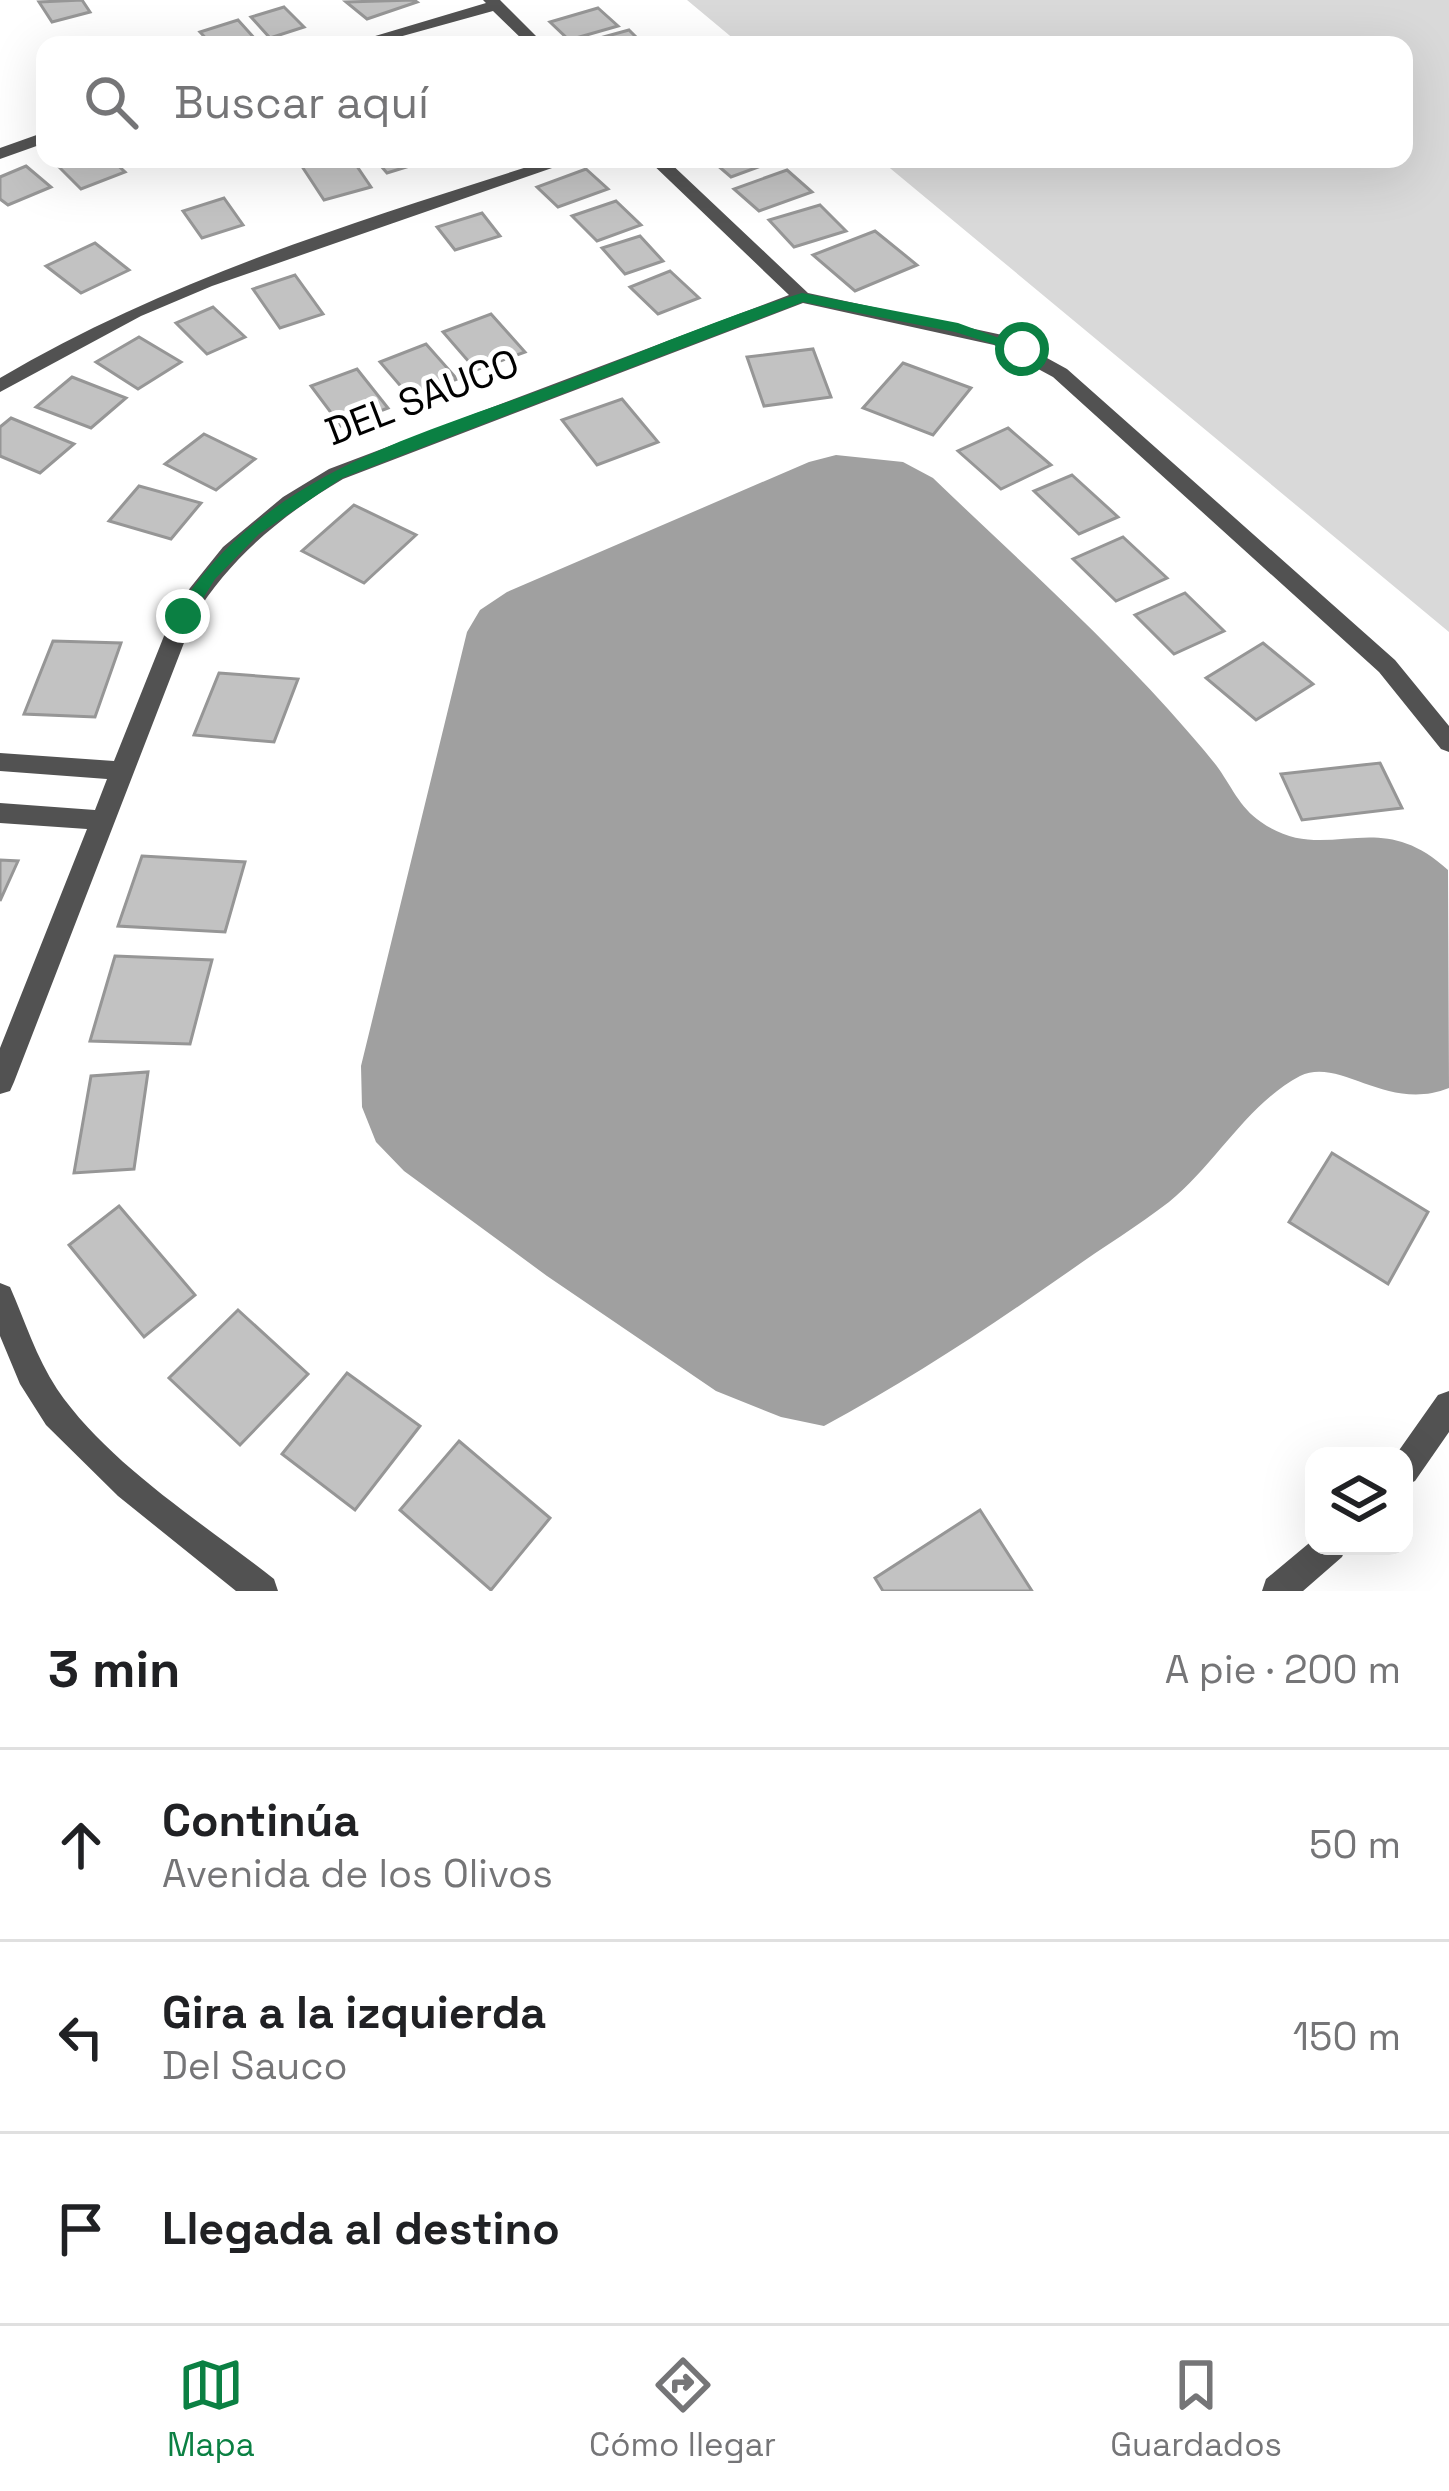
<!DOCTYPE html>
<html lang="es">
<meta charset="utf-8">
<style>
body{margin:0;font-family:"Space Grotesk",sans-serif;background:#f2f2f2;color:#202124}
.controls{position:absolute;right:36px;bottom:36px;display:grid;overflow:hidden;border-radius:24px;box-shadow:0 12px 48px #0002}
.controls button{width:108px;height:108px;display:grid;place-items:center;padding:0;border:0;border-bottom:3px solid #e0e0e0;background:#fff;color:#202124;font:60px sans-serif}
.stop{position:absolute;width:36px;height:36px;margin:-27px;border:9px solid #0b8043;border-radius:50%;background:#fff}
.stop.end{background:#0b8043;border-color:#fff;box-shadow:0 3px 12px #0008}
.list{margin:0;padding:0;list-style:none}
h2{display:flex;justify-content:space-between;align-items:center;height:156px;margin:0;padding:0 48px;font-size:51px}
h2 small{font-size:39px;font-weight:400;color:#757577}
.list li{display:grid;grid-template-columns:78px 1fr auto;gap:36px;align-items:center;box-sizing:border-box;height:192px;padding:0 48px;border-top:3px solid #e0e0e0}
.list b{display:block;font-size:45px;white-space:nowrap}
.list p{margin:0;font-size:39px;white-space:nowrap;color:#757577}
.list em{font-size:39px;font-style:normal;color:#757577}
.icon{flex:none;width:66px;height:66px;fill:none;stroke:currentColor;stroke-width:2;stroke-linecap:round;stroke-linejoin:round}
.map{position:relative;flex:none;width:1449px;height:1591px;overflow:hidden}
.search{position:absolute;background:#fff;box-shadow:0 12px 48px #0002;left:36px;right:36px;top:36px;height:132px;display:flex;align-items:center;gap:30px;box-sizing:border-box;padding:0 42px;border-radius:24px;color:#757577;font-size:45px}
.sheet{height:732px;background:#fff}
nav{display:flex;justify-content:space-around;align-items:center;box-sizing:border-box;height:168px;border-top:3px solid #e0e0e0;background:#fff;font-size:33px;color:#757577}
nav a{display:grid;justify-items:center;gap:6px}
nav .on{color:#0b8043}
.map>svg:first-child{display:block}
.green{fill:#d9d9d9}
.water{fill:#a0a0a0}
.building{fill:#c2c2c2;stroke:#969696;stroke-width:3}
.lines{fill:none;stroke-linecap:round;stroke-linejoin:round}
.minor{fill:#525252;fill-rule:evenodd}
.route{fill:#0b8043}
.labels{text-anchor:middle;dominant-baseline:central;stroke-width:10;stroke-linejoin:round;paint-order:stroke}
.street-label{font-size:39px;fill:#000;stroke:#fff}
</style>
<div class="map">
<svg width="1449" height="1591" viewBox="0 0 1449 1591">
<rect width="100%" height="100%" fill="#fff"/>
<path class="green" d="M 687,0 L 1449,0 L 1449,632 L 879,159 L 1404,159 L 1404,45 L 741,45 Z"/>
<path class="water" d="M 836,455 L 903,462 L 933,478 C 1012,554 1095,628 1168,709 C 1184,727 1201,746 1216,765 C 1231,785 1239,807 1261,822 C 1327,868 1376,803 1448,870 L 1449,1088 C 1387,1113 1340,1056 1300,1076 C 1246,1105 1216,1164 1169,1202 C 1138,1226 1103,1247 1071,1270 C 991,1326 910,1380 824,1426 L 781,1417 L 716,1391 L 547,1276 L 404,1171 L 376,1142 L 362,1107 L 361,1066 L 467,632 L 480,610 L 507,592 L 809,462 Z"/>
<g class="building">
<path d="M 82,0 L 90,12 L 52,22 L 39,2 Z"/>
<path d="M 414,0 L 417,2 L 367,19 L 346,2 Z"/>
<path d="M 284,7 L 304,27 L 270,38 L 251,17 Z"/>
<path d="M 598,8 L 618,26 L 569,40 L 550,22 Z"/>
<path d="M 238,20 L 257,41 L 212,45 L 200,32 Z"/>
<path d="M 629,30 L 644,45 L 578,44 Z"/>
<path d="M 63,159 L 111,159 L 125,172 L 81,189 L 54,162 Z"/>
<path d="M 322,159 L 352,159 L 371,187 L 324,200 L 301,165 Z"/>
<path d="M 375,159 L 428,159 L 429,160 L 387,173 Z"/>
<path d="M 710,159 L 776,159 L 777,160 L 731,177 Z"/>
<path d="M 26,166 L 51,187 L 8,205 L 0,199 L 0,177 Z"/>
<path d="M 586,169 L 608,189 L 558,207 L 537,187 Z"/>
<path d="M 787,170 L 812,192 L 759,211 L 734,189 Z"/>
<path d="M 224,198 L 243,225 L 202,238 L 183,211 Z"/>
<path d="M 616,201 L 641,225 L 597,241 L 572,216 Z"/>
<path d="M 820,205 L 846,231 L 794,247 L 769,220 Z"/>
<path d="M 482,213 L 500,236 L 455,250 L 437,227 Z"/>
<path d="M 875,231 L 917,265 L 855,291 L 813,255 Z"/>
<path d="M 640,236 L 663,261 L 625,274 L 602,248 Z"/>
<path d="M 95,243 L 129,270 L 81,293 L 46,266 Z"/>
<path d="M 670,271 L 699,298 L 658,314 L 630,287 Z"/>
<path d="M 295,275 L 323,314 L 280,328 L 253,289 Z"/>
<path d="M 213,307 L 245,337 L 207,354 L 176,323 Z"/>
<path d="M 491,314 L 525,352 L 476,370 L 443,332 Z"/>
<path d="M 139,337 L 181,362 L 138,389 L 96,362 Z"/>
<path d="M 426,344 L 457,379 L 410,397 L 380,362 Z"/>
<path d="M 813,349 L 831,397 L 764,406 L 747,357 Z"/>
<path d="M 903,363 L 971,388 L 933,435 L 863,408 Z"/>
<path d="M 357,369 L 388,408 L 341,426 L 311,386 Z"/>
<path d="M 72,377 L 126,398 L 91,428 L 36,407 Z"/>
<path d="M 622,399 L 658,442 L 597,465 L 562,420 Z"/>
<path d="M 11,418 L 74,444 L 40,473 L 0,456 L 0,427 Z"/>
<path d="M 1008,428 L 1051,465 L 1001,489 L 958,451 Z"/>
<path d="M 204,434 L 255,459 L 216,490 L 165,464 Z"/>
<path d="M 1072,475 L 1118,517 L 1079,534 L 1034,491 Z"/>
<path d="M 139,486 L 201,503 L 171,539 L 109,521 Z"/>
<path d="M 354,505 L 416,535 L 364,583 L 302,551 Z"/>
<path d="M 1123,537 L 1167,578 L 1116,601 L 1073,559 Z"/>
<path d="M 1185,593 L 1224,631 L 1174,654 L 1135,615 Z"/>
<path d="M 53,641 L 121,643 L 95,717 L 24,714 Z"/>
<path d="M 1263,643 L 1313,684 L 1256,720 L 1206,678 Z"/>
<path d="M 219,673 L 298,679 L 274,742 L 194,735 Z"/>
<path d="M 1380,763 L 1402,808 L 1302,820 L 1281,774 Z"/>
<path d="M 142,856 L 245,862 L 225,932 L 118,926 Z"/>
<path d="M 0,860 L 18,861 L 0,901 Z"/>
<path d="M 115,956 L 212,960 L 190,1044 L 90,1041 Z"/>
<path d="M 148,1072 L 134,1169 L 74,1173 L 91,1076 Z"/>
<path d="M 1332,1153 L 1428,1212 L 1388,1284 L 1289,1222 Z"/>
<path d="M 119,1206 L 195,1295 L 144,1337 L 69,1245 Z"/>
<path d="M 238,1310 L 308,1374 L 240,1445 L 169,1378 Z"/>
<path d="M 347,1373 L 420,1426 L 355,1510 L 282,1454 Z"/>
<path d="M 459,1441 L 550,1518 L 491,1590 L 400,1510 Z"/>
<path d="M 980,1510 L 1032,1591 L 883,1591 L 875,1578 Z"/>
</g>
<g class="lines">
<g class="minor">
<path d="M 483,0 L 500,0 L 545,45 L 528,45 L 493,11 L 370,45 L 345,45 L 486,3 Z"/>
<path d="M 45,132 L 45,143 L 0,159 L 0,148 Z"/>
<path d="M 552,159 L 578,159 L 212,286 L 141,316 L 0,392 L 0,378 C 173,276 362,220 552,159 Z"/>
<path d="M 647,159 L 666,159 L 808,293 L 1007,336 L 1067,369 L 1395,660 L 1449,726 L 1449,752 L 1441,749 L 1379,672 L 1053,377 L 994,345 L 803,303 L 343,479 C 282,515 231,557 194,617 L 14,1082 L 10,1091 L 0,1094 L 0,1048 L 87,829 L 0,823 L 0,803 L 95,810 L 107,779 L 0,771 L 0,753 L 114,761 L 172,616 L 190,588 L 223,547 L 283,497 L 329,469 L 789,295 Z"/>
<path d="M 0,1283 L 10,1287 C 25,1321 36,1357 57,1389 C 108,1464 203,1523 274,1579 L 278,1591 L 236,1591 L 118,1496 L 46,1425 L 20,1384 L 0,1336 Z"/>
<path d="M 1449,1391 L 1449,1432 L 1415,1481 L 1404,1486 L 1404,1456 L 1395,1456 L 1438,1395 Z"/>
<path d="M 1314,1539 L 1314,1546 L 1347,1546 L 1342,1557 L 1303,1591 L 1262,1591 L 1266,1579 Z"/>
</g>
</g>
<path class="route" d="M 802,293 L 958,323 L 1029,349 L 1022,353 L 955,332 L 803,302 L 342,478 L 259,534 L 215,579 L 189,621 L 177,621 L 174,616 C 261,471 422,435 571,379 C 647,350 724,316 802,293 Z"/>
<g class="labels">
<g class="street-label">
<text transform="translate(422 397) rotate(-21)">DEL SAUCO</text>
</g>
</g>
</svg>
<div class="controls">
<button><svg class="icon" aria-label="layers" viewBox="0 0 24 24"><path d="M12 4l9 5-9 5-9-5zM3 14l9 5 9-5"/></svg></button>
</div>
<div class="stop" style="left:1022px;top:349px"></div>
<div class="stop end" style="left:183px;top:616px"></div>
<div class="search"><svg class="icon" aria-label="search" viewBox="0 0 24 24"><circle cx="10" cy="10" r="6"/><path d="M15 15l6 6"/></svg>Buscar aquí</div>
</div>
<section class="sheet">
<h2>3 min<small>A pie · 200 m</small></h2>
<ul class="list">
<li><svg class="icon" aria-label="ahead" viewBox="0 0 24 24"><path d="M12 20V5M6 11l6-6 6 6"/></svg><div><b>Continúa</b><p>Avenida de los Olivos</p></div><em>50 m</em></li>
<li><svg class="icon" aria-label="left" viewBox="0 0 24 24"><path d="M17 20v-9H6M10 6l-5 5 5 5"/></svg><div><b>Gira a la izquierda</b><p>Del Sauco</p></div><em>150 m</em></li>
<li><svg class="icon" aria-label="arrive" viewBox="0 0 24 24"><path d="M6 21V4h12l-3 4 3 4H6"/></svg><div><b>Llegada al destino</b></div></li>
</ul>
</section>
<nav>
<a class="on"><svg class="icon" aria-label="map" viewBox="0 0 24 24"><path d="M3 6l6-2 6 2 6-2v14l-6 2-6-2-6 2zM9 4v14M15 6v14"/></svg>Mapa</a>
<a><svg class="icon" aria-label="directions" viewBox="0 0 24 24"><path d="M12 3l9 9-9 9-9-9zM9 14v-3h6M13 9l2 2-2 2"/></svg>Cómo llegar</a>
<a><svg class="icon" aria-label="saved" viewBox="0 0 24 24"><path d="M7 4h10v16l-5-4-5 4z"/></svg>Guardados</a>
</nav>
